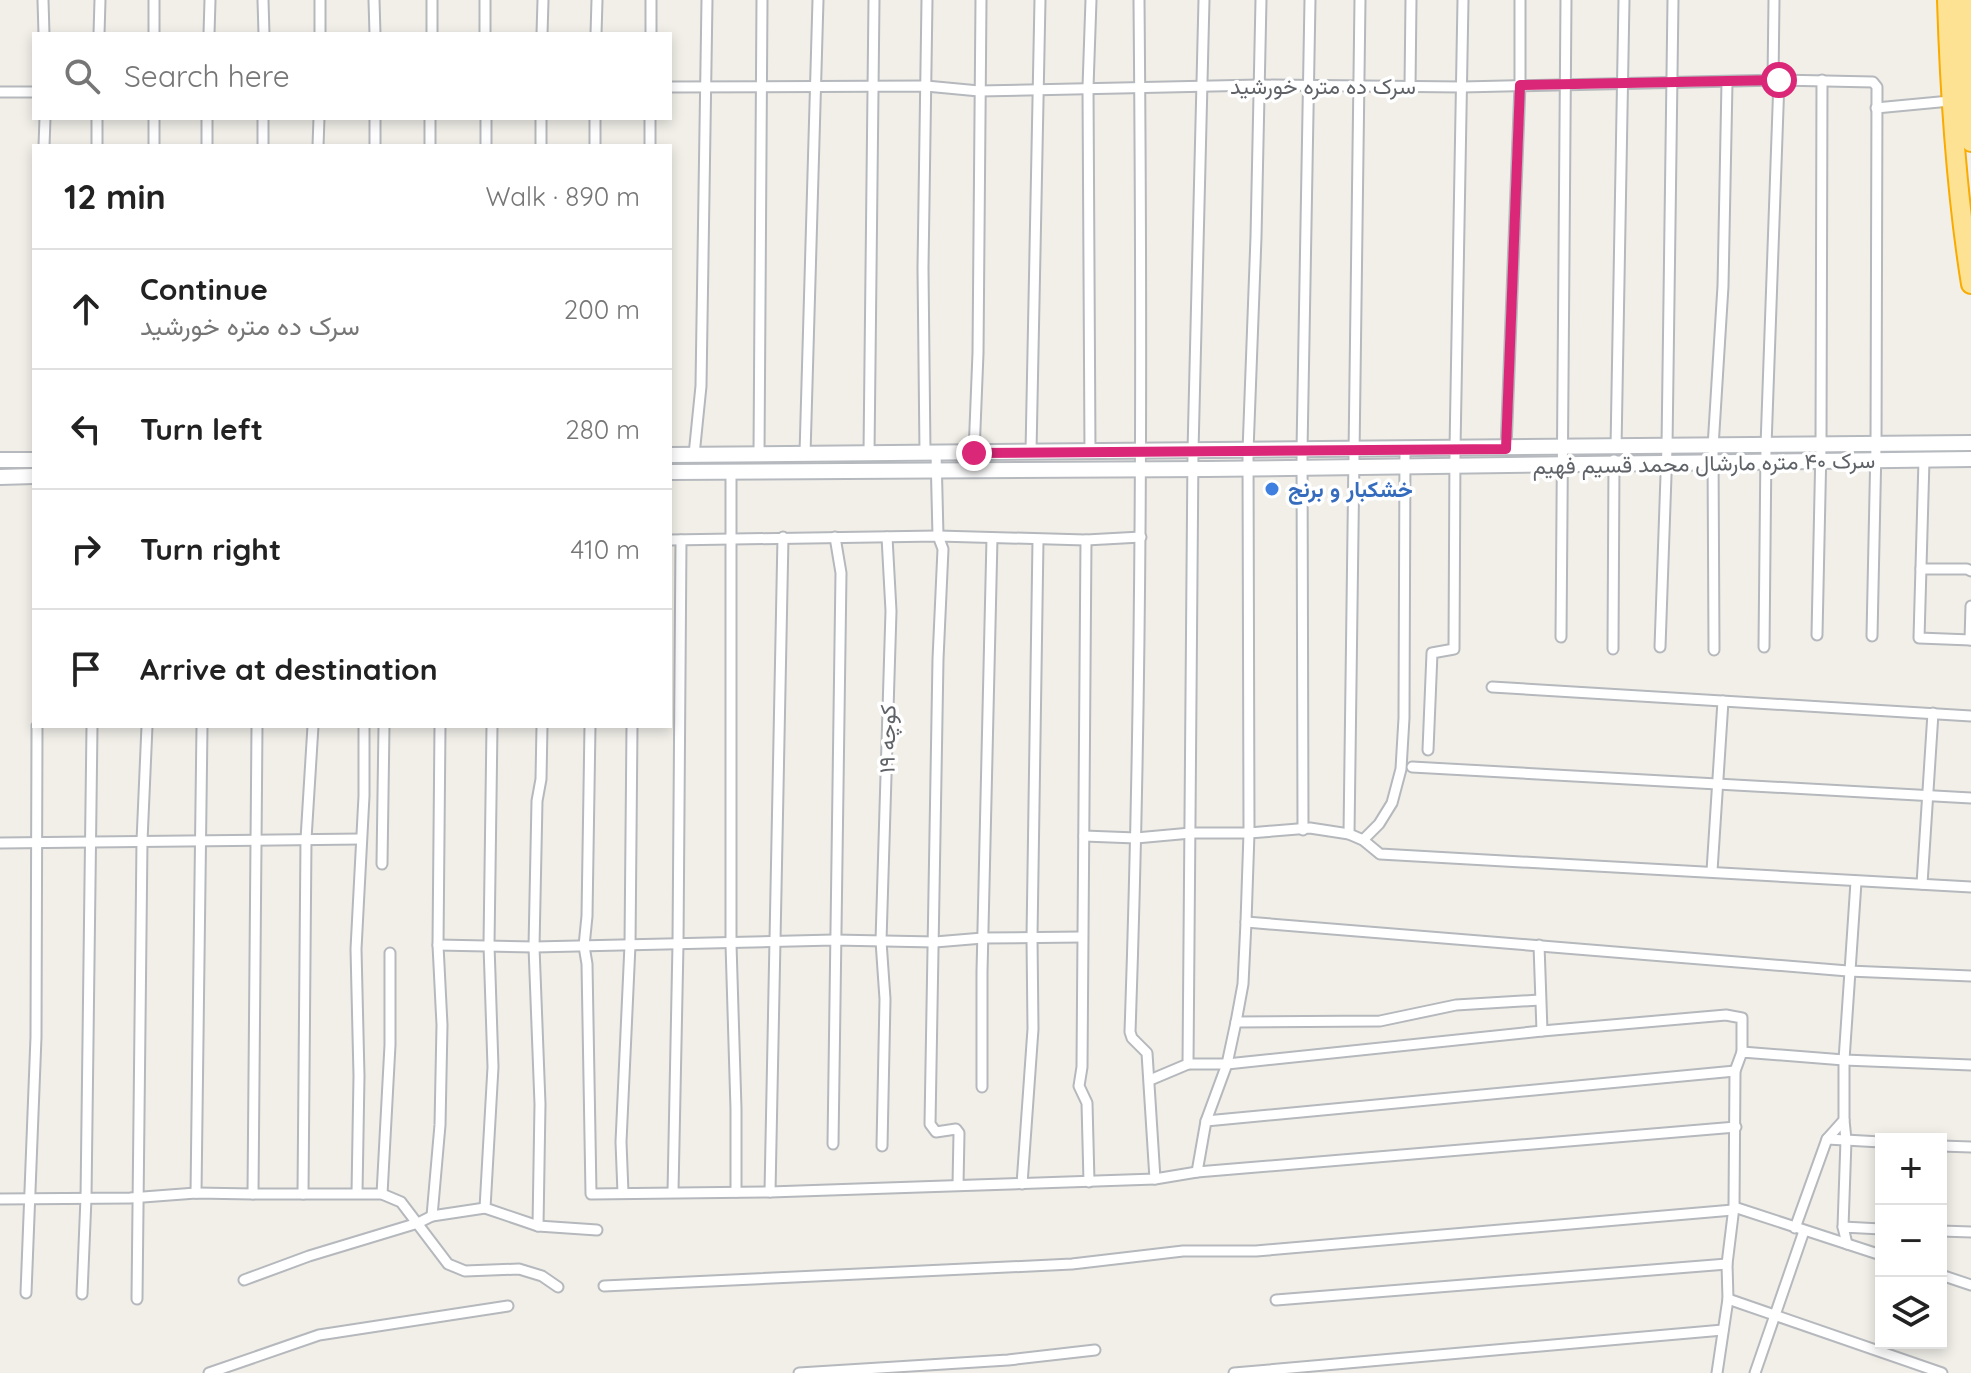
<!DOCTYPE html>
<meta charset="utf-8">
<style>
body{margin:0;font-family:Quicksand,Vazirmatn,sans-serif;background:#f6f6f6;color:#222}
.controls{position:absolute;right:24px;bottom:24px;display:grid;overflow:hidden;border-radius:0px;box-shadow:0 4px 12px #0003}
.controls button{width:72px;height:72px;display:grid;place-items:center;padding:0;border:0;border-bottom:2px solid #e0e0e0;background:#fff;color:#222;font:40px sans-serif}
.stop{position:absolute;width:24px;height:24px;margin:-18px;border:6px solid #db2777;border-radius:50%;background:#fff}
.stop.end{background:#db2777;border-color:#fff;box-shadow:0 2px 8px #0008}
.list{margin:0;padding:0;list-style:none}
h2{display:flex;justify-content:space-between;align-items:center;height:104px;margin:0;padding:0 32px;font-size:34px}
h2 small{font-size:26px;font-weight:400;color:#767676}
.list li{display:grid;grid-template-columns:52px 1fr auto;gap:24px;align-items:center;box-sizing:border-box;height:120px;padding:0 32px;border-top:2px solid #e0e0e0}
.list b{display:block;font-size:30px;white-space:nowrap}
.list p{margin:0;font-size:26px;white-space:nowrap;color:#767676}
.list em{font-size:26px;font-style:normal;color:#767676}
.icon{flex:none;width:44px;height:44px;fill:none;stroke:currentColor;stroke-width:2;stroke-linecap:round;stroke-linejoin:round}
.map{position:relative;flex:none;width:1971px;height:1373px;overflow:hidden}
.search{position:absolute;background:#fff;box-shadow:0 4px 12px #0003;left:32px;top:32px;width:640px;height:88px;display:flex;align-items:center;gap:20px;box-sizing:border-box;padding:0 28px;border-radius:0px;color:#767676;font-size:30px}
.panel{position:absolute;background:#fff;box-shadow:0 4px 12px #0003;left:32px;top:144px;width:640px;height:584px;border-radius:0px}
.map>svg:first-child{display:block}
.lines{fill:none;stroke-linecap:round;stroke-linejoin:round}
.street-casing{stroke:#b5b8bc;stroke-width:13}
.secondary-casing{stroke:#b6babf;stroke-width:18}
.highway-casing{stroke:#f9ab00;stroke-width:22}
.street{stroke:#fff;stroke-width:9}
.secondary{stroke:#fff;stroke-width:14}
.highway{stroke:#fde293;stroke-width:18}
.route{stroke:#db2777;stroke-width:10}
.shop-dot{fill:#3f7fe0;stroke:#fff;stroke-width:3}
.labels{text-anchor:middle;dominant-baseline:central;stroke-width:7;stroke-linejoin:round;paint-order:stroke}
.street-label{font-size:22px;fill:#5f6368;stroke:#fff}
.shop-label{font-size:22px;font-weight:bold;fill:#366cbe;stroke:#fff;text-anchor:start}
</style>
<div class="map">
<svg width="1971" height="1373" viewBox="0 0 1971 1373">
<rect width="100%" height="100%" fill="#f1efe8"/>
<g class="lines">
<defs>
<g id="street">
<path d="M 43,0 L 44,34"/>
<path d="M 154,0 L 154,34"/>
<path d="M 263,0 L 264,34"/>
<path d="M 374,0 L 375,34"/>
<path d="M 485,0 L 485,34"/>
<path d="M 1139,0 C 1142,344 1142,688 1130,1032 L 1132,1038 L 1147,1053 L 1155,1179"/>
<path d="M 99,34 L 100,0"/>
<path d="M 209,34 L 210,0"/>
<path d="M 320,34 L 320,0"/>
<path d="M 432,34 L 432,0"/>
<path d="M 542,34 L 543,0"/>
<path d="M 596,34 L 597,0"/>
<path d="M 651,34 L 651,0"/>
<path d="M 1773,81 L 1774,0"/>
<path d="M 670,87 L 926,86 L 979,91 L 1259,85 L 1462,87 L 1779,80 L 1873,82 L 1877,87 L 1876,446 L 1872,636"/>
<path d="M 1410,87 L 1411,0"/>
<path d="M 0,92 L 34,92"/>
<path d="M 1876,108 L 1950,101"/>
<path d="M 44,146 L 45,118"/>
<path d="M 97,146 L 97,118"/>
<path d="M 154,146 L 154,118"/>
<path d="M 207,146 L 207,118"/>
<path d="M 263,146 L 263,118"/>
<path d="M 318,146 L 319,118"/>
<path d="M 375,146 L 375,118"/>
<path d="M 430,146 L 430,118"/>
<path d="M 486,146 L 486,118"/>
<path d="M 541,146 L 541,118"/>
<path d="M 595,146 L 595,118"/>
<path d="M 650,146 L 650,118"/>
<path d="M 1616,448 L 1624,0"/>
<path d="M 1506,449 L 1520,85 L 1520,0"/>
<path d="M 1031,452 L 1040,0"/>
<path d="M 1090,452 L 1088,87 L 1091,0"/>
<path d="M 869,453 L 874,0"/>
<path d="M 925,453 L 923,268 L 927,0"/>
<path d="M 936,453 L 938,536 L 943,549 L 938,659 L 930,1124 L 936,1132 L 956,1129 L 959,1133 L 958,1185"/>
<path d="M 974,453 L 978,353 L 981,0"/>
<path d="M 759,454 L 762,0"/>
<path d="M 805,454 L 818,0"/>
<path d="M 694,455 L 701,386 L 707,0"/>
<path d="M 1924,460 L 1919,638 L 1971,640"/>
<path d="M 731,472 L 731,944 L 736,1109 L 736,1192"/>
<path d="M 670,540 L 938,536 L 1086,540 L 1141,537"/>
<path d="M 1086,540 L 1082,1067 L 1079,1086 L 1087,1103 L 1089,1182"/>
<path d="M 1921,569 L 1967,569 L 1971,571"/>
<path d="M 1817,635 L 1821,446 L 1822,80"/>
<path d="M 1561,637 L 1566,0"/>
<path d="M 1970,640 L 1971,606"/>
<path d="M 1660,647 L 1667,447 L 1673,0"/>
<path d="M 1764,647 L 1766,446 L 1779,80"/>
<path d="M 1613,649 L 1614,460"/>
<path d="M 1714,650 L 1713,447 L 1723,286 L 1727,82"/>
<path d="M 1492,687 L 1971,716"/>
<path d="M 590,726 L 587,916 L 584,946 L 587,964 L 591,1194 L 770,1192 L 1155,1179 L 1197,1172 L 1736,1127"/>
<path d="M 1428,750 L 1432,653 L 1454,649 L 1455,449 L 1463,0"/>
<path d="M 1412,767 L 1971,798"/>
<path d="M 1303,830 L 1302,450 L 1310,0"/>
<path d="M 1349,834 L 1360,0"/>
<path d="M 1084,836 L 1136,838 L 1191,833 L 1249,833 L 1310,828 L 1349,834 L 1363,840 L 1380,854 L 1971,887"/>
<path d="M 1363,840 L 1379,824 L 1392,803 L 1401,769 L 1404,718 L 1405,449"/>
<path d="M 0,843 L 361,839"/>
<path d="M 382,864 L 384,726"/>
<path d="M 1712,871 L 1723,701"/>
<path d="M 1922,884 L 1933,713"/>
<path d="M 1246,922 L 1848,971 L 1971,976"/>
<path d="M 438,945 L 534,947 L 834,940 L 935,942 L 983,938 L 1082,937"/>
<path d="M 1539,945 L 1542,1031"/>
<path d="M 1236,1022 L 1380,1021 L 1456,1005 L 1540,1000"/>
<path d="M 1188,1064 L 1193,451 L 1204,0"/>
<path d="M 1150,1080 L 1188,1064 L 1227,1064 L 1542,1031 L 1726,1015 L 1742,1018 L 1742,1052"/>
<path d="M 982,1087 L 982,972 L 992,538"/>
<path d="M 1206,1121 L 1735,1071"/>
<path d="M 1827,1139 L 1881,1142"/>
<path d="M 833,1144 L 841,573 L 835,537"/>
<path d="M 882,1146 L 885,999 L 881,941 L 891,611 L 887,537"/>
<path d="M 1941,1146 L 1971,1147"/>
<path d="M 1197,1172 L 1206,1121 L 1227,1064 L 1236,1022 L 1243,984 L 1246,922 L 1249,833 L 1248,451 L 1256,237 L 1261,0"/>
<path d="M 1022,1184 L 1033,1029 L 1032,937 L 1038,540"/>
<path d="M 673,1192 L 678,944 L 681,540"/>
<path d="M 770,1192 L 783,537"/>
<path d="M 196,1193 L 202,726"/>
<path d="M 357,1193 L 359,1076 L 356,949 L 364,796 L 364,726"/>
<path d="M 623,1193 L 621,1142 L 630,945 L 632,726"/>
<path d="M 253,1194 L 382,1194 L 401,1202 L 448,1264 L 465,1271 L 519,1269 L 542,1276 L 558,1287"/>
<path d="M 303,1194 L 306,839 L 313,726"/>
<path d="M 382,1194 L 390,1045 L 390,953"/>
<path d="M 0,1199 L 130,1198 L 196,1193 L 253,1194 L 257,726"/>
<path d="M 1734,1207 L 1881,1255"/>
<path d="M 485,1208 L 493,1067 L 489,945 L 492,726"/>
<path d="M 432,1216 L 440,1125 L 442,1025 L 438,945 L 440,726"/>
<path d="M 538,1226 L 540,1104 L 534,947 L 537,801 L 541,779 L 542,726"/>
<path d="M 1843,1227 L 1846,1140 L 1844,1120"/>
<path d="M 1795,1228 L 1827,1139 L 1844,1120 L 1844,1060 L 1856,882"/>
<path d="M 1941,1231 L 1971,1232"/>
<path d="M 1847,1244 L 1843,1227 L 1881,1229"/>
<path d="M 1941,1275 L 1971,1285"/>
<path d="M 244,1280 L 309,1256 L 418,1223 L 432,1216 L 485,1208 L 538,1226 L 597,1230"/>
<path d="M 604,1286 L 1072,1264 L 1183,1251 L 1256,1251 L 1733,1210"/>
<path d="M 26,1293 L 36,1037 L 37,726"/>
<path d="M 82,1294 L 86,1198 L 92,726"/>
<path d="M 137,1299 L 142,841 L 147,726"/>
<path d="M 1728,1299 L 1942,1373"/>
<path d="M 1276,1300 L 1727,1264"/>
<path d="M 209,1373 L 319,1335 L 508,1306"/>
<path d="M 799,1373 L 1008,1360 L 1095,1350"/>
<path d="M 1234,1373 L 1723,1330"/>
<path d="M 1717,1373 L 1728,1299 L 1727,1264 L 1734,1207 L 1735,1071 L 1742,1052 L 1844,1060 L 1971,1065"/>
<path d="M 1755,1373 L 1804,1231"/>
</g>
<g id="secondary">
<path d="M 670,455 L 1971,443"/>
<path d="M 0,460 L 34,460"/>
<path d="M 670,472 L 1207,469 L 1971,459"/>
<path d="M 0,477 L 34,476"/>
</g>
<g id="highway">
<path d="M 1947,0 C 1950,96 1956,190 1971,284"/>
<path d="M 1963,0 L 1971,142"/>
</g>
</defs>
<use href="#street" class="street-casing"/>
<use href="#secondary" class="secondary-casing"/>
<use href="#highway" class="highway-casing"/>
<use href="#street" class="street"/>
<use href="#secondary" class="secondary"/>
<use href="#highway" class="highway"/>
</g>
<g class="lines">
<path class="route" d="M 974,453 L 1506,449 L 1520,85 L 1779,80"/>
</g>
<circle class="shop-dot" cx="1272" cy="489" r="8"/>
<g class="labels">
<g class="street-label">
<text x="1323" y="86">سرک ده متره خورشید</text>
<text transform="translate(1704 463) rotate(-1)">سرک ۴۰ متره مارشال محمد قسیم فهیم</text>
<text transform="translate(887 739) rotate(-89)">کوچه ۱۹</text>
</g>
<g class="shop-label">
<text x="1288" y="489">خشکبار و برنج</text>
</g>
</g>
</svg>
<div class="controls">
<button>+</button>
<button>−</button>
<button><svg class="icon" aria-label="layers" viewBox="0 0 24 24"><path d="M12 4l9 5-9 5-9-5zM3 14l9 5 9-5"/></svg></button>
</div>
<div class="stop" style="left:1779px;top:80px"></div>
<div class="stop end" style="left:974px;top:453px"></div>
<div class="search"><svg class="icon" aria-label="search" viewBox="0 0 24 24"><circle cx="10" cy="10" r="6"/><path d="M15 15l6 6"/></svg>Search here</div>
<section class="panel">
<h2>12 min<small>Walk · 890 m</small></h2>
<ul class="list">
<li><svg class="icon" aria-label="ahead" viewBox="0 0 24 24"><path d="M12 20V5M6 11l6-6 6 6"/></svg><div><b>Continue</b><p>سرک ده متره خورشید</p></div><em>200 m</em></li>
<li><svg class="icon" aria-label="left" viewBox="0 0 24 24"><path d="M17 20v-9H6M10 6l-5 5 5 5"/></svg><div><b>Turn left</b></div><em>280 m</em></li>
<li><svg class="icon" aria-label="right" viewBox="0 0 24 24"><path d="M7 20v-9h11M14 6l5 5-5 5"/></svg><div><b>Turn right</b></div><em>410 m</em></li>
<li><svg class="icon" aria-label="arrive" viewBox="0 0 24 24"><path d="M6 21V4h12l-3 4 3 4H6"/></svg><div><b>Arrive at destination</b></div></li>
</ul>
</section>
</div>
